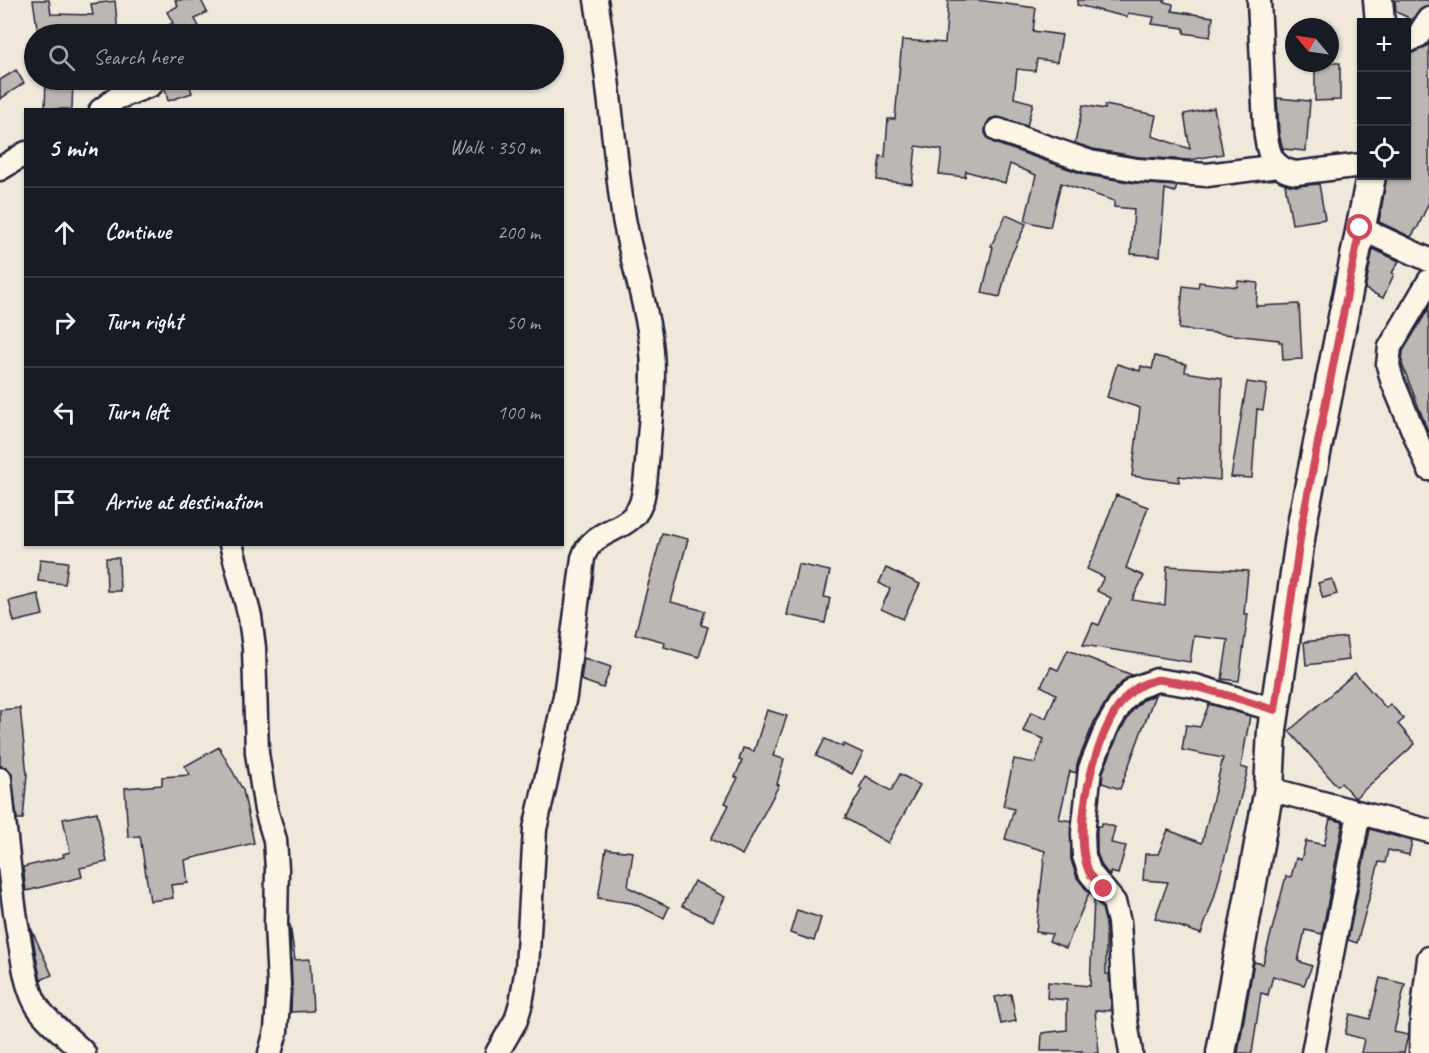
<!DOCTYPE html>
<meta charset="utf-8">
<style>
body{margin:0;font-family:Caveat,sans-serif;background:#242831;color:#f1f3f6}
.controls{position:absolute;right:18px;top:18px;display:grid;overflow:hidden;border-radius:0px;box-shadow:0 2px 4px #0004}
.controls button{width:54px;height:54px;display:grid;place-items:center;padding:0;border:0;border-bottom:2px solid #363941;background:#171b24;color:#f1f3f6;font:30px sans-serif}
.compass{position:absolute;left:1285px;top:18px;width:54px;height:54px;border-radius:50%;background:#171b24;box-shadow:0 2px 4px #0004;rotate:299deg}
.stop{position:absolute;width:18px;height:18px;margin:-14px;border:4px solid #d1495b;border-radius:50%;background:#fff}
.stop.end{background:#d1495b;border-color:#fff;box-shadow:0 2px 6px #0008}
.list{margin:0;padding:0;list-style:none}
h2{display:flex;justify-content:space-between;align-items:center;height:78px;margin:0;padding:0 24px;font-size:26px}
h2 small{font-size:20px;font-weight:400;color:#9ea1a6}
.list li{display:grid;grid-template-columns:39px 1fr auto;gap:18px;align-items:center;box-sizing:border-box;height:90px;padding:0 24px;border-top:2px solid #363941}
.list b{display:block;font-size:22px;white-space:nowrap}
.list em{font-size:20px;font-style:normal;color:#9ea1a6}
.icon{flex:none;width:33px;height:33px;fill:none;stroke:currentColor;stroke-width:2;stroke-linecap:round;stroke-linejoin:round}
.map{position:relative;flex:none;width:1429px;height:1053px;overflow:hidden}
.search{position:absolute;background:#171b24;box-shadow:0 2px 4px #0004;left:24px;top:24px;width:540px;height:66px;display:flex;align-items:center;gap:15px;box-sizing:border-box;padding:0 21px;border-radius:33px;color:#9ea1a6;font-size:22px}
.panel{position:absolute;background:#171b24;box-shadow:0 2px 4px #0004;left:24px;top:108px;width:540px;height:438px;border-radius:0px}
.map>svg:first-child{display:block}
.building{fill:#bcb7b3;stroke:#22223b;stroke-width:1.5}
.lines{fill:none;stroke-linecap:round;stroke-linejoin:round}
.minor-casing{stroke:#22223b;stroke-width:27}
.major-casing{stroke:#22223b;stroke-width:33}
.minor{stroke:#fcf5e5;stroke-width:22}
.major{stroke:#fcf5e5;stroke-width:28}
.route{stroke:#d1495b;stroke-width:8}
</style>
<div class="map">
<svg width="1429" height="1053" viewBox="0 0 1429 1053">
<rect width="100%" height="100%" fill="#efe8db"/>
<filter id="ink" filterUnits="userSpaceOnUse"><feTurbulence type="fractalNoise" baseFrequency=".0167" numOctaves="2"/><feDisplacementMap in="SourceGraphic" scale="12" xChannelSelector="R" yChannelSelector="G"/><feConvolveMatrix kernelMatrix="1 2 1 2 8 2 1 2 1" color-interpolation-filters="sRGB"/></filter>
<g filter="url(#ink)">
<g class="building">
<path d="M 33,0 L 49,0 L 51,14 L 93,15 L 91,4 L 115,1 L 118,34 L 38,34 Z"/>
<path d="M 175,0 L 201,0 L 207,12 L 195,19 L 203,34 L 152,34 L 173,23 L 167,12 L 178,6 Z"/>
<path d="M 948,0 L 977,0 L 1036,8 L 1033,31 L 1062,35 L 1057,62 L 1037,59 L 1035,71 L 1017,69 L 1014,98 L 1033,103 L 1027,126 L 996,117 L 990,119 L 986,125 L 985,133 L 988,139 L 994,143 L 1086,175 L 1135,183 L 1177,186 L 1175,192 L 1165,189 L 1160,256 L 1131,254 L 1134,209 L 1114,207 L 1114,201 L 1061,183 L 1050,227 L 1025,221 L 1036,175 L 1010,164 L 1005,183 L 966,171 L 965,177 L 939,174 L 942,150 L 916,146 L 912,184 L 877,180 L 880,156 L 885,157 L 888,119 L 895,119 L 902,40 L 945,43 Z"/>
<path d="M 1078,0 L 1165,0 L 1164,2 L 1173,4 L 1172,11 L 1213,17 L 1210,37 L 1184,33 L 1184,28 L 1152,24 L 1154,17 L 1128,13 L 1127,17 L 1077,5 Z"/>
<path d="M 1395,0 L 1429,0 L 1429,6 L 1418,11 L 1407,27 L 1407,17 L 1396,12 Z"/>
<path d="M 1429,44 L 1429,202 L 1417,229 L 1416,229 L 1411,237 L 1379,222 L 1387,176 L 1407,176 L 1407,55 L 1424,48 Z"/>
<path d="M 1315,63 L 1340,63 L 1340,100 L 1315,101 Z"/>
<path d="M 16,70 L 24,83 L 0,99 L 0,80 Z"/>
<path d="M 46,80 L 73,80 L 72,109 L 45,109 Z"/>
<path d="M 163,80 L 188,80 L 192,93 L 168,101 Z"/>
<path d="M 1277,98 L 1310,101 L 1306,151 L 1283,149 L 1279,134 Z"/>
<path d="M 1083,105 L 1105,109 L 1105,105 L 1156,115 L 1152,136 L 1190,149 L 1184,114 L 1214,108 L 1223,154 L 1190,160 L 1139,157 L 1093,149 L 1075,143 Z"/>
<path d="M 1285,184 L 1297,186 L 1319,184 L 1325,219 L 1292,224 Z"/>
<path d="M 1006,215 L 1026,224 L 1009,260 L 1000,297 L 982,293 L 993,247 L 991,246 Z"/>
<path d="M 1373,249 L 1399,261 L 1392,273 L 1394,274 L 1383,298 L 1365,289 Z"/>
<path d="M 1238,281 L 1258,283 L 1256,306 L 1299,304 L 1302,359 L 1283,360 L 1282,342 L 1279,342 L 1279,340 L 1179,329 L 1183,286 L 1198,288 L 1199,282 L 1237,287 Z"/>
<path d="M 1429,308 L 1429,434 L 1402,364 L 1403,351 Z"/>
<path d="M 1155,356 L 1186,364 L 1185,372 L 1222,378 L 1220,480 L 1179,476 L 1179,482 L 1132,476 L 1140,408 L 1107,397 L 1117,364 L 1140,371 L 1141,366 L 1152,369 Z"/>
<path d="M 1247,382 L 1267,385 L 1263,410 L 1257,409 L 1252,478 L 1231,477 Z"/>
<path d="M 1116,495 L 1148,507 L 1126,568 L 1144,576 L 1132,600 L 1165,605 L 1167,566 L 1248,571 L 1244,614 L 1248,614 L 1239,681 L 1222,679 L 1228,640 L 1194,636 L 1190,662 L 1083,645 L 1093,623 L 1099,625 L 1111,598 L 1097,591 L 1104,577 L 1087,569 L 1096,550 Z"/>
<path d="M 662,533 L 688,539 L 671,602 L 705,611 L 701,625 L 708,627 L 699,657 L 664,647 L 665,642 L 635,634 Z"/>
<path d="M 106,558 L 119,558 L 120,591 L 107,591 Z"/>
<path d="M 40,559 L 68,562 L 65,584 L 38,581 Z"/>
<path d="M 798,564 L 830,571 L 824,597 L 830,598 L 825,623 L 787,615 Z"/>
<path d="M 886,568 L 920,584 L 903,619 L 881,609 L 890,589 L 879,583 Z"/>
<path d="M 1332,579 L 1337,594 L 1323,598 L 1318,583 Z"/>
<path d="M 38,594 L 43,615 L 14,622 L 9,601 Z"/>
<path d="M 1346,637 L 1349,660 L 1306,665 L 1304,642 Z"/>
<path d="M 1068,650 L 1132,675 L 1125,679 L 1110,695 L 1094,722 L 1077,764 L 1076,773 L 1070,771 L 1059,819 L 1071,821 L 1071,860 L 1077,878 L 1089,893 L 1066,948 L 1049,941 L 1052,934 L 1036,932 L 1045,851 L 1005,839 L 1014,809 L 1003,806 L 1014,759 L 1035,763 L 1044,739 L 1023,731 L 1031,712 L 1046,718 L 1056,694 L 1041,686 L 1051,667 L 1058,670 Z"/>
<path d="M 584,658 L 611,667 L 603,688 L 581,680 Z"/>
<path d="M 1355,673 L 1386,708 L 1390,704 L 1404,719 L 1398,724 L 1415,744 L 1355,798 L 1341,783 L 1337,786 L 1289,731 Z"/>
<path d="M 1155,695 L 1120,789 L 1102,783 L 1103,772 L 1119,733 L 1133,710 L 1143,700 Z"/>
<path d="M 1209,704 L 1250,716 L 1241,767 L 1248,769 L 1214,898 L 1201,934 L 1155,918 L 1168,882 L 1143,880 L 1145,854 L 1158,854 L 1168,830 L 1202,843 L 1223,758 L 1182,750 L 1186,725 L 1200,727 Z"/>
<path d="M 20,708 L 27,775 L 23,819 L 17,819 L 11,772 L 6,767 L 0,766 L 0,710 Z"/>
<path d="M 767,710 L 787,716 L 773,756 L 784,759 L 777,784 L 779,785 L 742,855 L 711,839 L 729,805 L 725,803 L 738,778 L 735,777 L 742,761 L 739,760 L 743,748 L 754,751 Z"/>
<path d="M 825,739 L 843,747 L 844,744 L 863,753 L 852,774 L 816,756 Z"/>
<path d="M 219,747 L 243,790 L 254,843 L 185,860 L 188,883 L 171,885 L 173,898 L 150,901 L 140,836 L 128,837 L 125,788 L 162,785 L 162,777 L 190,775 L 185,766 Z"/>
<path d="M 900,774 L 920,785 L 888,843 L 845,818 L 862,789 L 859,788 L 866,776 L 891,791 Z"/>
<path d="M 97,812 L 107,862 L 80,868 L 82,877 L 26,891 L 23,867 L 64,857 L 63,854 L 70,852 L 63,819 Z"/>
<path d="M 1330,819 L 1343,822 L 1322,934 L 1305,930 L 1298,961 L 1312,966 L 1304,985 L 1273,976 L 1268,995 L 1261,993 L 1252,1053 L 1238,1053 L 1254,962 L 1263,964 L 1286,876 L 1291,877 L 1296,858 L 1301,860 L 1306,841 L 1324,845 Z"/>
<path d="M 1102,823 L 1115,827 L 1111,843 L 1126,846 L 1118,874 L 1110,872 L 1110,876 L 1102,866 L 1097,853 L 1097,826 L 1101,826 Z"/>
<path d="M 1370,829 L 1412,841 L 1409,855 L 1388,850 L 1385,863 L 1379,862 L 1357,943 L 1348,940 Z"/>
<path d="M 606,849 L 633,852 L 628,887 L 669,907 L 664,918 L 632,903 L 598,898 Z"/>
<path d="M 694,881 L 725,897 L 713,921 L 682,906 Z"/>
<path d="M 1094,899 L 1102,908 L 1106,924 L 1106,974 L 1109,974 L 1111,1004 L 1110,1011 L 1095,1010 L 1099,1053 L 1082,1053 L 1082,1051 L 1041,1051 L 1042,1033 L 1067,1030 L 1067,1000 L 1047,998 L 1048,982 L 1090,986 Z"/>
<path d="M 797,910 L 821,918 L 814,941 L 790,933 Z"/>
<path d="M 290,924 L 295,960 L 310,959 L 313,1011 L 291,1012 L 292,984 Z"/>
<path d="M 31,928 L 52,975 L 41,980 L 38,967 Z"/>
<path d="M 1380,978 L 1405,984 L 1394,1032 L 1408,1035 L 1404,1053 L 1361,1053 L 1364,1039 L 1345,1034 L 1350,1014 L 1370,1019 Z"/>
<path d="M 1011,994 L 1016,1021 L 1001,1024 L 995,997 Z"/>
</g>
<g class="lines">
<defs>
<g id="minor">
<path d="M 1259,0 L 1265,127 C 1267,150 1270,169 1296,173 L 1362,165"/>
<path d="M 1406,42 L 1418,36 L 1429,19"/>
<path d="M 101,110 L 117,98 L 151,85"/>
<path d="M 998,130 L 1090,162 L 1137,170 L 1207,175 L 1279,166"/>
<path d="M 0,169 L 26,153"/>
<path d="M 1360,228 L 1429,260"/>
<path d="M 1429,281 L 1390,347 L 1388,365 L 1392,380 L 1429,469"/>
<path d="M 231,544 L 250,617 L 254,648 L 257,753 L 266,810 L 275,840 L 277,869 L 276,925 L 279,985 L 276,1031 L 270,1053"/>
<path d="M 0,779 C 5,832 10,885 19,938 C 23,958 25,982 34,1000 C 42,1019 70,1038 84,1053"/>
<path d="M 1269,789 L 1429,831"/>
<path d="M 497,1053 L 516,1020 L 521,1003 L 527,968 L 535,829 L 565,696 L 583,558 C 593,524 636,535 643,496 C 647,477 647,457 649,437 C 652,406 655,373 651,342 C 645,298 630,256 623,213 C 613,142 608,70 596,0"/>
<path d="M 1131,1053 L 1125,1015 L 1119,922 L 1114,902 L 1090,873 L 1084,856 L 1083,833 L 1090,769 L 1107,727 L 1122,702 L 1135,688 L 1157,680 L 1195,686 L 1275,710"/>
<path d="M 1313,1053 L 1359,813"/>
<path d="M 1421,1053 L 1422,1018 L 1429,958"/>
</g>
<g id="major">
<path d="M 1378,0 L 1380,22"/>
<path d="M 1221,1053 L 1269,789 L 1272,730 L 1303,519 L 1371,176"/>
</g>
</defs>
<use href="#minor" class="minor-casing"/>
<use href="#major" class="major-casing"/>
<use href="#minor" class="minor"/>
<use href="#major" class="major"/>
</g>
</g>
<g class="lines" filter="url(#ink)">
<path class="route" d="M 1104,889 C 1099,884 1092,878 1089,872 C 1071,831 1094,736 1122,702 C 1130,691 1142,683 1156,680 C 1161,679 1168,682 1174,682 C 1208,688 1242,700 1275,710 L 1303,519 L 1360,228"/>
</g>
</svg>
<div class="controls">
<button>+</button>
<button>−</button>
<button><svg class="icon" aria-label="locate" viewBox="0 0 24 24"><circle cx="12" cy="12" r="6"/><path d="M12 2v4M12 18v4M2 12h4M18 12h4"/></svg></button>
</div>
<svg class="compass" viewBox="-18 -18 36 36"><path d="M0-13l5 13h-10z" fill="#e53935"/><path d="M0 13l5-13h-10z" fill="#9ea1a6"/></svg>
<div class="stop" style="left:1360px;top:228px"></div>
<div class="stop end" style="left:1104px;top:889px"></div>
<div class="search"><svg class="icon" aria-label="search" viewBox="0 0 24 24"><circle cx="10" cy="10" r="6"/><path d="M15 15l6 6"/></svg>Search here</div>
<section class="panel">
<h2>5 min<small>Walk · 350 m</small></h2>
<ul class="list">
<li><svg class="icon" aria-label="ahead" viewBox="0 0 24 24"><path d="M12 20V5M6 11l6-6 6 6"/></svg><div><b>Continue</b></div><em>200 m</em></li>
<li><svg class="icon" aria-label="right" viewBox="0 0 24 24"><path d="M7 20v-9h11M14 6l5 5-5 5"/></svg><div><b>Turn right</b></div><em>50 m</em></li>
<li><svg class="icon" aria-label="left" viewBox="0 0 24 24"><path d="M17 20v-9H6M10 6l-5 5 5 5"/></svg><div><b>Turn left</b></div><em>100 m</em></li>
<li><svg class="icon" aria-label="arrive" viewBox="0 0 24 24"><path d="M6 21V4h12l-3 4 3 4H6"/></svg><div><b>Arrive at destination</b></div></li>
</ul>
</section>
</div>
